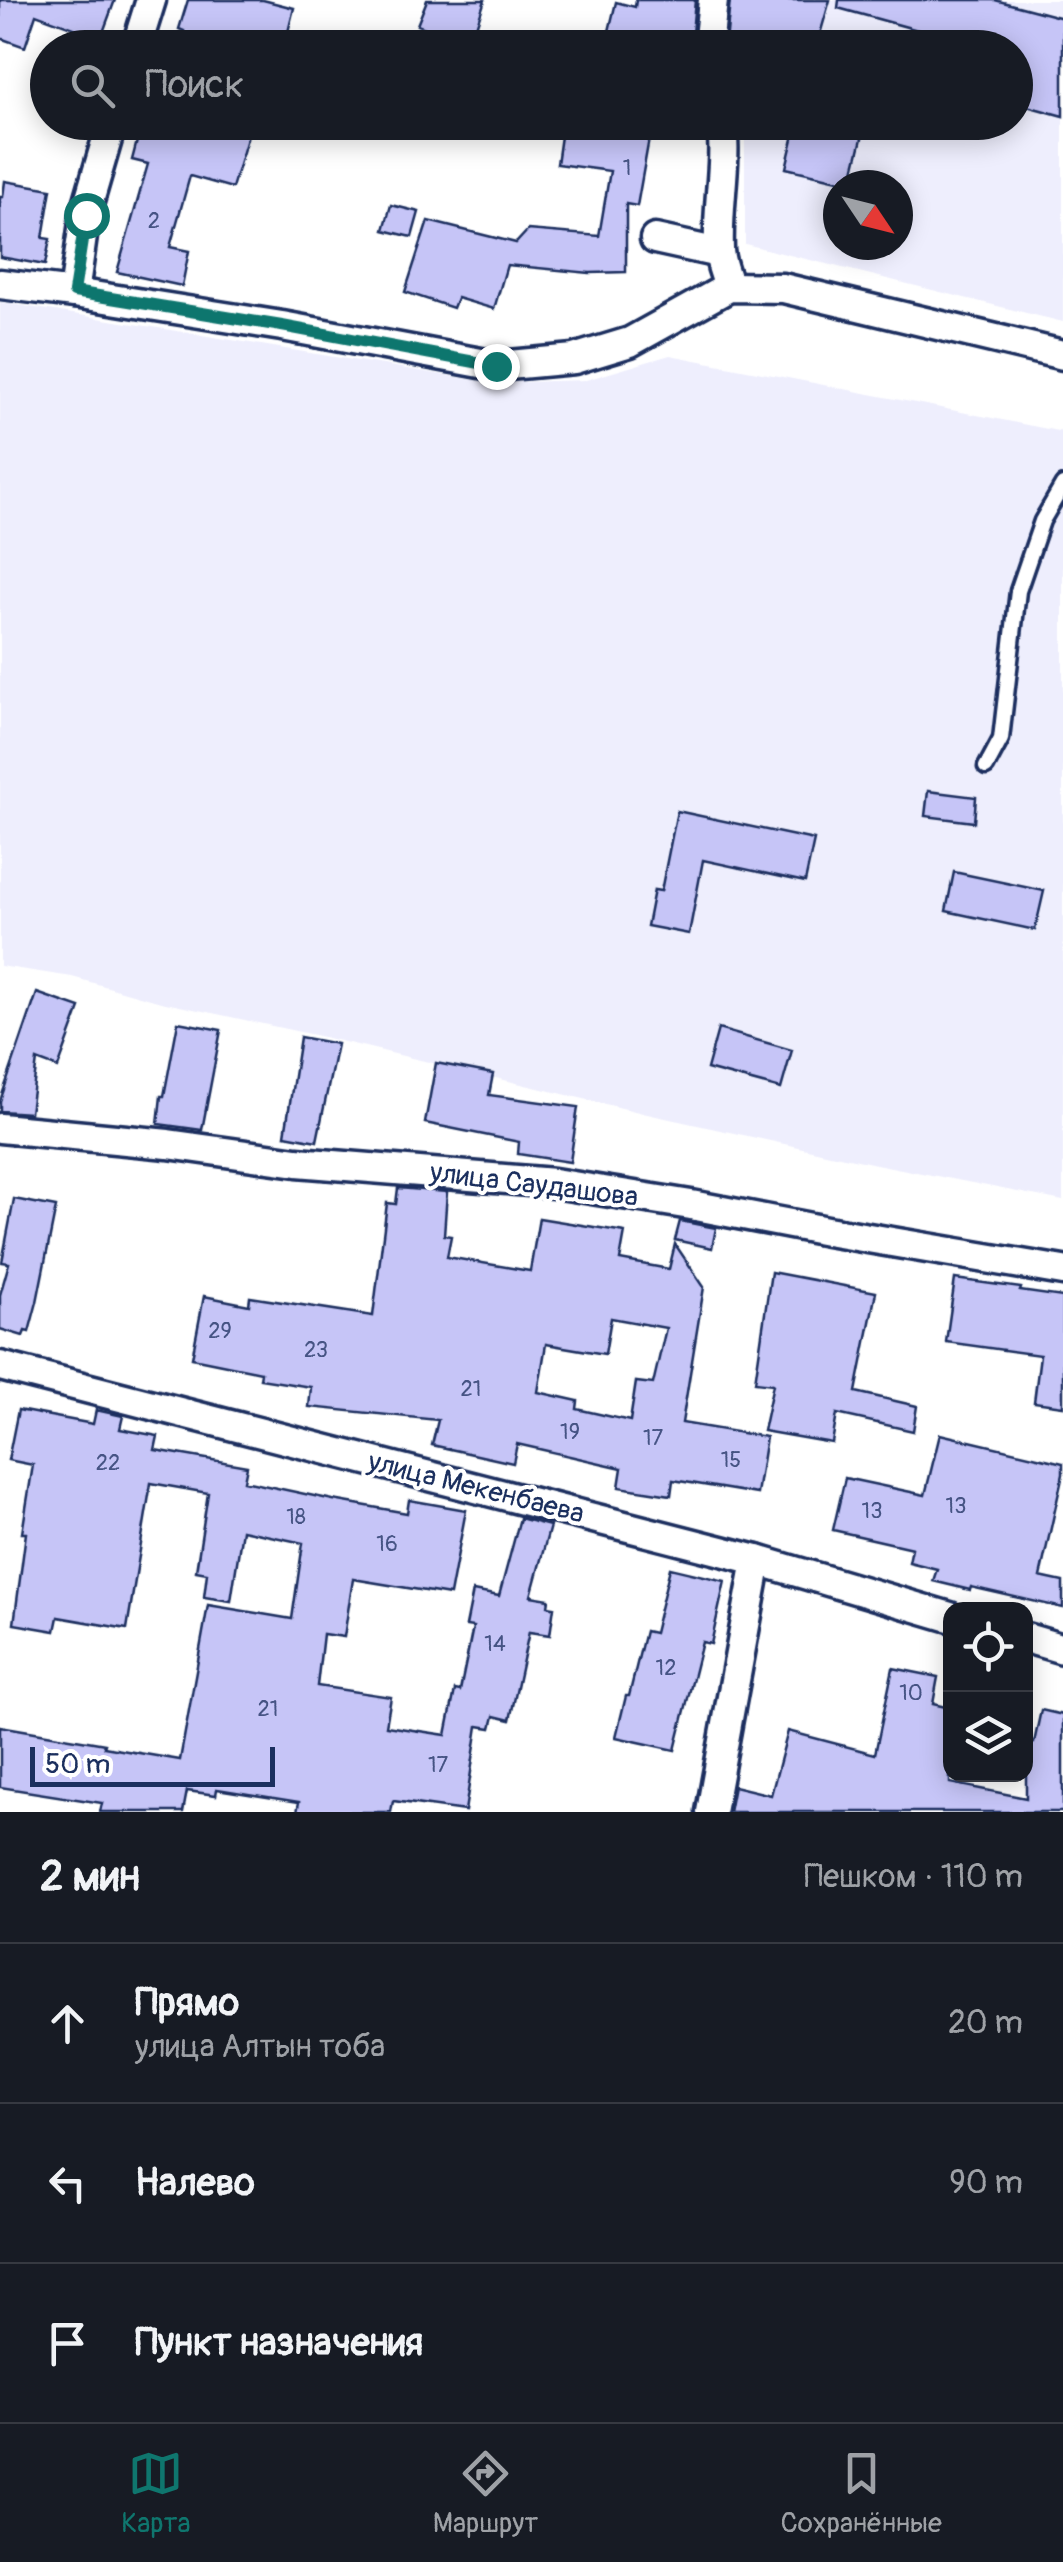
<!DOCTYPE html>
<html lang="ru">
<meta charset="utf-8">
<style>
body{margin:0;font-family:Pangolin,sans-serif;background:#242831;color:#f1f3f6}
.controls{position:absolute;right:30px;bottom:30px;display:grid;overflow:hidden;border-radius:20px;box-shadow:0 5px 25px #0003}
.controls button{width:90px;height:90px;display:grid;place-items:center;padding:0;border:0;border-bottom:2px solid #363941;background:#171b24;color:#f1f3f6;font:50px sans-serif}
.compass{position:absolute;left:823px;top:170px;width:90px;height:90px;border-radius:50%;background:#171b24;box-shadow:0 5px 25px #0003;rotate:125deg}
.scale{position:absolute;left:30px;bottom:25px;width:245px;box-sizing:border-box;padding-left:10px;border:5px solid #1b2f5e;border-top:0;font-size:28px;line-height:35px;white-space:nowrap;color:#1b2f5e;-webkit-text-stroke:8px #fff;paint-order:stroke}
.stop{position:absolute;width:30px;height:30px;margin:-22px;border:8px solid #0f766e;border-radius:50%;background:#fff}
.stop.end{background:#0f766e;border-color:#fff;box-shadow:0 2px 10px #0008}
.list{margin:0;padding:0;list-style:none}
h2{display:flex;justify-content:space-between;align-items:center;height:130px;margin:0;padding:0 40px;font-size:42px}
h2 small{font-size:32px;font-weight:400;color:#9ea1a6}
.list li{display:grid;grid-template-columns:65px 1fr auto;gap:30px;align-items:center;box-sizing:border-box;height:160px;padding:0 40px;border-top:2px solid #363941}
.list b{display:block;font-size:38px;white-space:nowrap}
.list p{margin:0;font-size:32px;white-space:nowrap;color:#9ea1a6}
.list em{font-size:32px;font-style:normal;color:#9ea1a6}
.icon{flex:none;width:55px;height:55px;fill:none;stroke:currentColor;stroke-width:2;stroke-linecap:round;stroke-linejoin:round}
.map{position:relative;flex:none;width:1063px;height:1812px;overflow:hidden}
.search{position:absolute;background:#171b24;box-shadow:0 5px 25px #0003;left:30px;right:30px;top:30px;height:110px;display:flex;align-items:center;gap:25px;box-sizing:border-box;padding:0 35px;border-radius:55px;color:#9ea1a6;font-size:38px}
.sheet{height:610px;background:#171b24}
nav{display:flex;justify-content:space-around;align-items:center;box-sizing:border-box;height:140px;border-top:2px solid #363941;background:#171b24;font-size:28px;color:#9ea1a6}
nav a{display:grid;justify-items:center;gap:5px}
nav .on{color:#0f766e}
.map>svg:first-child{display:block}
.built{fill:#eeeefd;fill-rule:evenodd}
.building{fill:#c6c5f7;stroke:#1b2f5e;stroke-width:2.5;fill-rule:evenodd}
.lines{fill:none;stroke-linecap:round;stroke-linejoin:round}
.lane-casing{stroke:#1b2f5e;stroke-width:21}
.street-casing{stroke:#1b2f5e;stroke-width:35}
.lane{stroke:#fff;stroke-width:14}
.street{stroke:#fff;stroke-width:28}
.route{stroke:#0f766e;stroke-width:12}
.labels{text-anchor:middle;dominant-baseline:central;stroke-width:8;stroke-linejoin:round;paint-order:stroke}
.number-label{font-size:22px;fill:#465484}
.street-label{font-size:28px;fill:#1b2f5e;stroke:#fff}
</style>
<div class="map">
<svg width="1063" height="1812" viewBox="0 0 1063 1812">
<rect width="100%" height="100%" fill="#fff"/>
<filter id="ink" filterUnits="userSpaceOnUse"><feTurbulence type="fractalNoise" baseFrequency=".01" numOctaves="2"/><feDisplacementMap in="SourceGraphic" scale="20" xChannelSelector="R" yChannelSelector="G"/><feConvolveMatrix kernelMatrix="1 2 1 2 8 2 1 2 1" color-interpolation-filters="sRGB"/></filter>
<g filter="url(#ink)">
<g class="built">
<path d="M 729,0 L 1063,0 L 1063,322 L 745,244 L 745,123 L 1016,122 L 1016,48 L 734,48 L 722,37 ZM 838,185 L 898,185 L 898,245 L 838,245 Z"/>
<path d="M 0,302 L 493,383 L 586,380 L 670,355 L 1063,432 L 1063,1201 L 876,1164 L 647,1114 L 319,1036 L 161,1002 L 72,977 L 0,966 Z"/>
</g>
<g class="building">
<path d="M 0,0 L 115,0 L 101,38 L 36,14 L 25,47 L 0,38 Z"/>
<path d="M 188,0 L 263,0 L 294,8 L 284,48 L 179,48 L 184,31 L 179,29 Z"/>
<path d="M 427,0 L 485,0 L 471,42 L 445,33 L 444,35 L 417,25 Z"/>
<path d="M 636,0 L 695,0 L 692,34 L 687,48 L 605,48 L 616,2 L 635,7 Z"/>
<path d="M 730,0 L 830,0 L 816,48 L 740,48 L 726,44 Z"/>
<path d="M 839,0 L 995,0 L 1063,18 L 1063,116 L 1016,103 L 1016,48 L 921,48 L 925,32 L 838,8 Z"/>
<path d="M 142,122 L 252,122 L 232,188 L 190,176 L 170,247 L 189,251 L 182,286 L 117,272 L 148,164 L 132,160 Z"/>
<path d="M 563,122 L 652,122 L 637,206 L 626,204 L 626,272 L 590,273 L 507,265 L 494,309 L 457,298 L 453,308 L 405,292 L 428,221 L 516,243 L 528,230 L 599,236 L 610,171 L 557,164 Z"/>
<path d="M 797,122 L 866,122 L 851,183 L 786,168 Z"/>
<path d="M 5,181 L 51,189 L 43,238 L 50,239 L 45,265 L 0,257 L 0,197 L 3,197 Z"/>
<path d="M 391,205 L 419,212 L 412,237 L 384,230 Z"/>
<path d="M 928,791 L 976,797 L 974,822 L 925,816 Z"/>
<path d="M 677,811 L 814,840 L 805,882 L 703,860 L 689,934 L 647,926 L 654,890 L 661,891 Z"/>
<path d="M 954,872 L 1044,891 L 1035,930 L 946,911 Z"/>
<path d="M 37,993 L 80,1008 L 58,1068 L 37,1060 L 30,1113 L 0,1111 L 0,1101 Z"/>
<path d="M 178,1022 L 221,1030 L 202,1130 L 158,1124 L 161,1096 L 164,1096 Z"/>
<path d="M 718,1029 L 792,1050 L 781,1089 L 707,1069 Z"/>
<path d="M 300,1037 L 337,1044 L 317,1141 L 285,1135 Z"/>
<path d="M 436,1063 L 493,1074 L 489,1095 L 578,1107 L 570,1162 L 518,1154 L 519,1142 L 425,1123 Z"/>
<path d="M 398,1188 L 447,1192 L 444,1235 L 451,1236 L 447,1257 L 530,1271 L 539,1218 L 625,1232 L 620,1260 L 669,1269 L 675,1244 L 704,1287 L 682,1423 L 766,1437 L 757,1494 L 673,1480 L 671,1495 L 619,1487 L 622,1468 L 517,1444 L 513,1463 L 432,1445 L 438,1420 L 309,1407 L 311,1387 L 260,1379 L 261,1372 L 192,1358 L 204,1296 L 249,1305 L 250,1297 L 373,1316 L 387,1203 L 396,1204 ZM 611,1318 L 666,1328 L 653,1384 L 636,1382 L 630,1421 L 577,1409 L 578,1401 L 538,1392 L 546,1344 L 605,1354 Z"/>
<path d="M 14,1199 L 56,1207 L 37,1302 L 29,1332 L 25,1331 L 23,1336 L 0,1329 L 0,1295 L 9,1263 L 2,1262 Z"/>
<path d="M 680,1221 L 716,1228 L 712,1248 L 675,1240 Z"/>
<path d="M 771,1272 L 876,1292 L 856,1392 L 917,1406 L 913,1431 L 837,1414 L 832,1443 L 763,1431 L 773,1384 L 755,1382 Z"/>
<path d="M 955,1279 L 1021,1288 L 1020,1291 L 1063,1297 L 1063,1406 L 1034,1402 L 1040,1355 L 946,1342 Z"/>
<path d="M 18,1410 L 93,1424 L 96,1410 L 123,1416 L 120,1429 L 158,1436 L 155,1450 L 247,1466 L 244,1481 L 333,1500 L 407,1513 L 409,1500 L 466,1510 L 450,1595 L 353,1579 L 344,1637 L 323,1634 L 317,1686 L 391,1697 L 386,1726 L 446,1735 L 455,1690 L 460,1691 L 473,1627 L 466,1626 L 473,1591 L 499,1596 L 520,1518 L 550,1526 L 531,1596 L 549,1599 L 548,1606 L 554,1607 L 550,1635 L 529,1632 L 510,1720 L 494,1716 L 491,1728 L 478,1726 L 465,1811 L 393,1801 L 391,1812 L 297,1812 L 299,1802 L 217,1789 L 216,1795 L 187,1791 L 183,1812 L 100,1812 L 102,1803 L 0,1787 L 0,1726 L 105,1744 L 104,1747 L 180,1760 L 208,1605 L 292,1619 L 303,1543 L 242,1530 L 231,1601 L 204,1597 L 207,1573 L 196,1571 L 208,1493 L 151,1483 L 127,1629 L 58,1617 L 55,1631 L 14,1624 L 26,1533 L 22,1533 L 33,1465 L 8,1460 Z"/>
<path d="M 940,1434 L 1063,1463 L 1063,1474 L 1040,1577 L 1063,1582 L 1063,1608 L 971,1587 L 970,1590 L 933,1581 L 937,1569 L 909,1562 L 912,1548 L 833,1530 L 845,1478 L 925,1495 Z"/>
<path d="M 670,1568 L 725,1581 L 711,1644 L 702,1642 L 675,1750 L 616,1737 L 626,1696 L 629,1696 L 645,1631 L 654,1633 Z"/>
<path d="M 893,1668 L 938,1677 L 933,1704 L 950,1708 L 950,1783 L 1026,1798 L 1026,1741 L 1034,1743 L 1041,1710 L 1063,1715 L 1063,1812 L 729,1812 L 734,1786 L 771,1795 L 788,1731 L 875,1754 Z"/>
</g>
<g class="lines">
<defs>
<path id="lane" d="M 986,767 L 1001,739 L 1018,591 L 1042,521 L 1063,485"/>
<g id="street">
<path d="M 136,48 L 151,0"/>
<path d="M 708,48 L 713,0"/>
<path d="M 722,122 C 727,164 717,206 719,249 C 719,261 725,274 729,287"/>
<path d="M 655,239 L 719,253"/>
<path d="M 0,284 L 74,293 L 282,326 L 497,366 L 574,359 L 630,342 L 729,287 L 783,288 L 1063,355"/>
<path d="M 74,293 L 85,215 L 112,122"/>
<path d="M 0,1128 L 168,1144 L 297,1162 L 554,1183 L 691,1205 L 827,1231 L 1063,1271"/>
<path d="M 0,1366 L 757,1560 L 950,1617"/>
<path d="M 1026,1638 L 1063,1649"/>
<path d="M 711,1812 L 757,1560"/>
</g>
</defs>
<use href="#lane" class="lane-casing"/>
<use href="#street" class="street-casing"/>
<use href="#lane" class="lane"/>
<use href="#street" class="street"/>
</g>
</g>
<g class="lines" filter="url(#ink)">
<path class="route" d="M 86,215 L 74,292 L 282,326 L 496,366"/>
</g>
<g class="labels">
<g class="number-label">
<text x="627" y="168">1</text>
<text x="154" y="221">2</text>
<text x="220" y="1331">29</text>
<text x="316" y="1350">23</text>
<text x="471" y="1389">21</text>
<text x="570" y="1432">19</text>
<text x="653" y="1438">17</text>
<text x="731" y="1460">15</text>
<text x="108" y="1463">22</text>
<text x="956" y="1506">13</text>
<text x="872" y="1511">13</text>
<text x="296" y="1517">18</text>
<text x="387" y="1544">16</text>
<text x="495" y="1644">14</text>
<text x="666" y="1668">12</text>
<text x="911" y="1693">10</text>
<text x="268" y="1709">21</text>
<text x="438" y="1765">17</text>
</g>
<g class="street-label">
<text transform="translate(534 1185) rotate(7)">улица Саудашова</text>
<text transform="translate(476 1488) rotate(14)">улица Мекенбаева</text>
</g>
</g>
</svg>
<div class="controls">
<button><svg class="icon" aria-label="locate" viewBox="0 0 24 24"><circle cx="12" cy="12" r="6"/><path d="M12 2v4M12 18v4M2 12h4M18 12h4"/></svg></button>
<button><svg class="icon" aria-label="layers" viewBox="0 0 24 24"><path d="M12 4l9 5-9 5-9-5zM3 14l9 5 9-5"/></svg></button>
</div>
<svg class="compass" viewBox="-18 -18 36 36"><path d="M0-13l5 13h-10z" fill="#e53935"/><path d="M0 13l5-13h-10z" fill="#9ea1a6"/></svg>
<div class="scale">50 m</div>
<div class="stop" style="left:86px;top:215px"></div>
<div class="stop end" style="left:496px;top:366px"></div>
<div class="search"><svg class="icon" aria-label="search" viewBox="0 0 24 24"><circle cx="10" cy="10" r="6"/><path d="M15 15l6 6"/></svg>Поиск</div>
</div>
<section class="sheet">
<h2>2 мин<small>Пешком · 110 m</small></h2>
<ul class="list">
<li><svg class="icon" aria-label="ahead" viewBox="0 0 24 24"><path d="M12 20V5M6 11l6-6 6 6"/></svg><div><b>Прямо</b><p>улица Алтын тоба</p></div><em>20 m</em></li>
<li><svg class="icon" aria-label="left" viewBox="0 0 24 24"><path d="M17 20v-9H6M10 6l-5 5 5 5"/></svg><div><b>Налево</b></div><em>90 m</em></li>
<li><svg class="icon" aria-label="arrive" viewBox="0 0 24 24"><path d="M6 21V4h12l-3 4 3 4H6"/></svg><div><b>Пункт назначения</b></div></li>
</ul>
</section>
<nav>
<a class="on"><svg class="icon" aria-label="map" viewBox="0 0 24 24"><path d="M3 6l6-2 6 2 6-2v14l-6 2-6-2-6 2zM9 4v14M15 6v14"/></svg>Карта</a>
<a><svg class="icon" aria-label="directions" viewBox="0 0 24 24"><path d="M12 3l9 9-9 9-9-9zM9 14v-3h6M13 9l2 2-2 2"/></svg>Маршрут</a>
<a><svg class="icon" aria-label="saved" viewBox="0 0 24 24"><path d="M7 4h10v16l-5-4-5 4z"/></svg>Сохранённые</a>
</nav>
